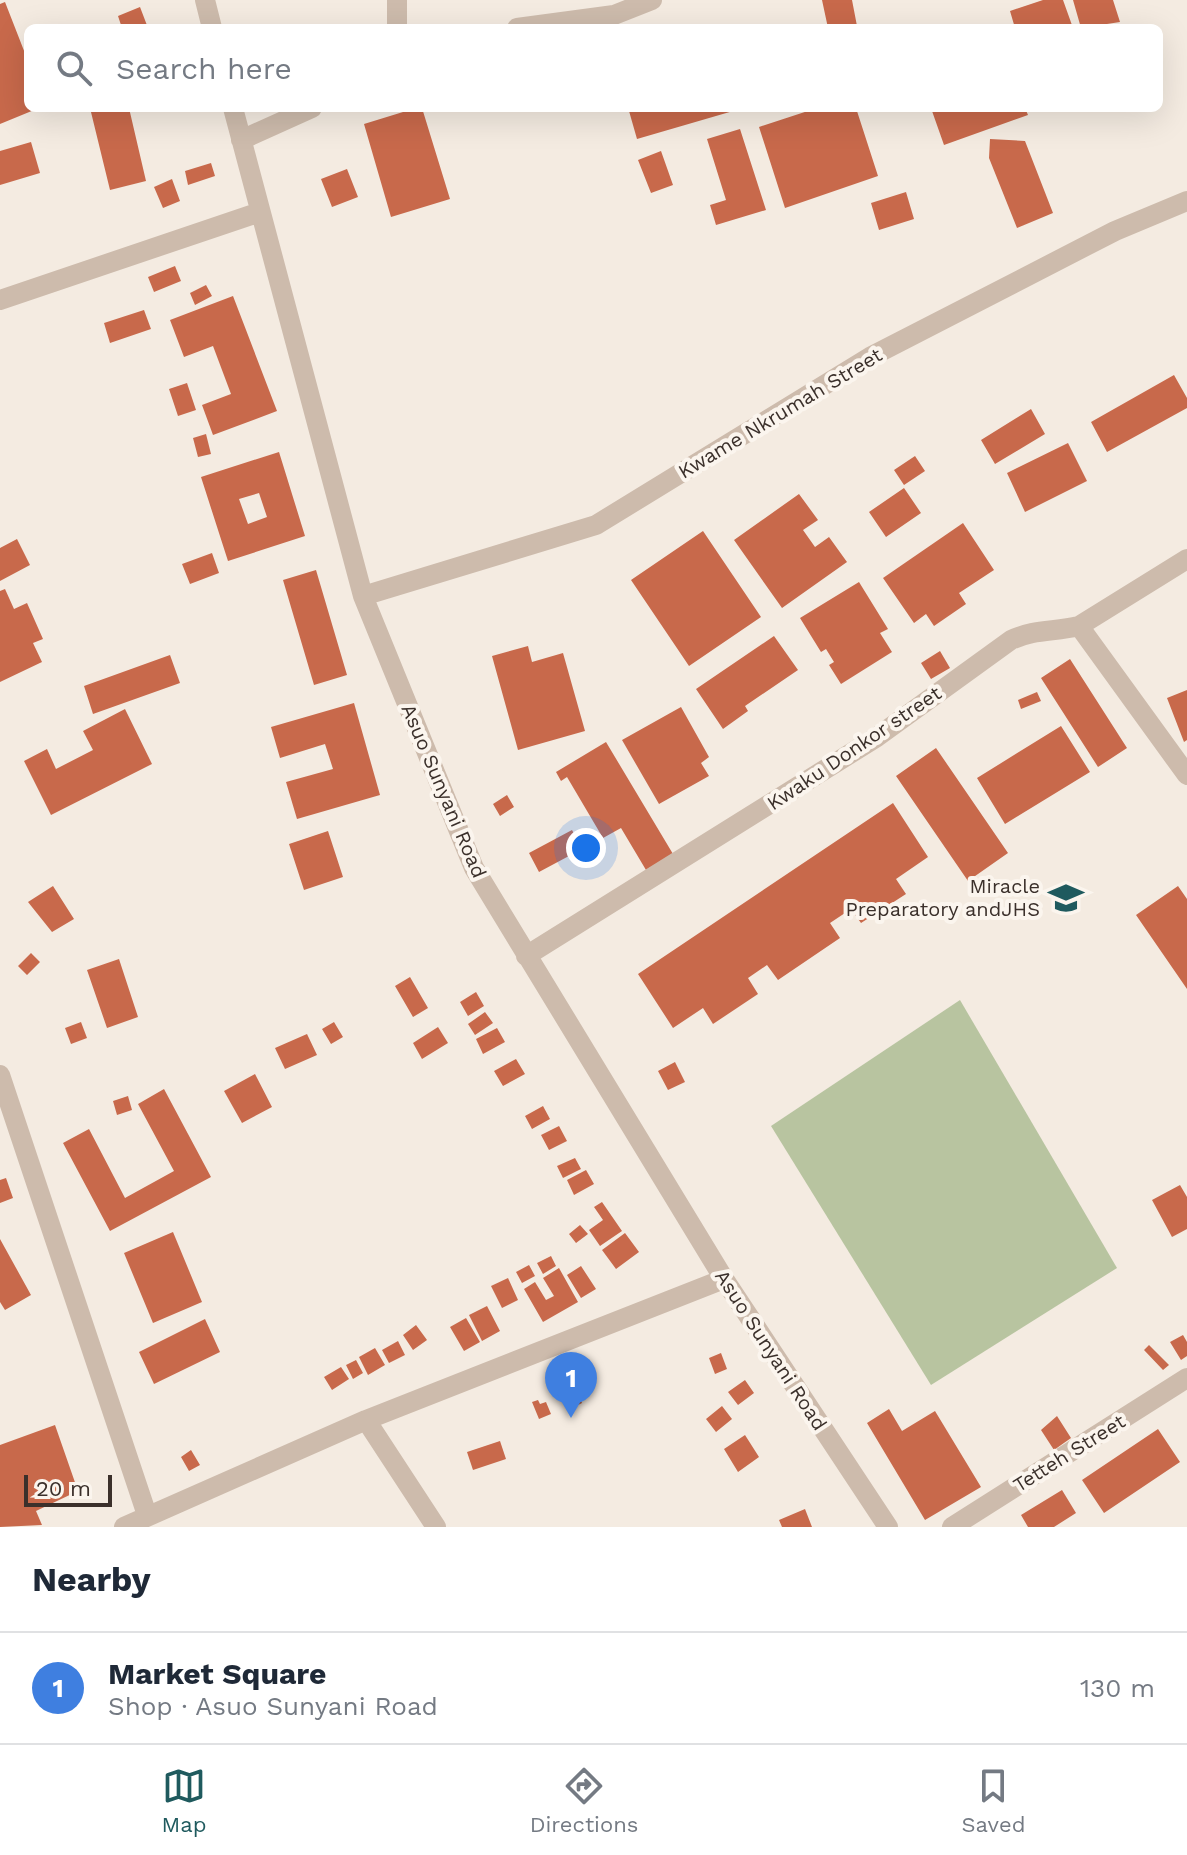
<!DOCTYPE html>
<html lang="en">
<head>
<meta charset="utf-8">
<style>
  :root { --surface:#fff; --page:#f6f6f7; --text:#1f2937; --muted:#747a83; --line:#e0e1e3; --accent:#1f5a5e }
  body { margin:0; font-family:"Work Sans",sans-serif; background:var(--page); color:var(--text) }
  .scale { position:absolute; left:24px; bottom:20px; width:88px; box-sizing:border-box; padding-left:8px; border:4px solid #3b302b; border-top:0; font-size:22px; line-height:28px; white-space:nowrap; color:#3b302b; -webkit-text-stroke:6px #fbf5ee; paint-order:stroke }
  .you { position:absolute; left:586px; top:848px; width:28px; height:28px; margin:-20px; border:6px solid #fff; border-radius:50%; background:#1a73e8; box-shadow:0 0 0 12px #1a73e833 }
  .badge { display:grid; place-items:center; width:52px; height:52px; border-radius:50%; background:var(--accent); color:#fff; font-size:26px; font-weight:700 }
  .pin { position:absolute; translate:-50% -66px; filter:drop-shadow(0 2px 4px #0008) }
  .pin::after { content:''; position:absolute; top:42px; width:28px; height:24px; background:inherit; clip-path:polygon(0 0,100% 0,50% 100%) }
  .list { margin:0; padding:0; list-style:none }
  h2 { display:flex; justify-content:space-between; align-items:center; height:104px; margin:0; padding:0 32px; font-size:34px }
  h2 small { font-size:26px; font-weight:400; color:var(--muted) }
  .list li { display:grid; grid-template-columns:52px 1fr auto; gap:24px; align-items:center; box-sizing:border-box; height:112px; padding:0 32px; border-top:2px solid var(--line) }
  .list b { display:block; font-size:30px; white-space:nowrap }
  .list p { margin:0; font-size:26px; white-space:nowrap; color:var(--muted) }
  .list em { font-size:26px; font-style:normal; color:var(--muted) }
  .icon { flex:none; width:44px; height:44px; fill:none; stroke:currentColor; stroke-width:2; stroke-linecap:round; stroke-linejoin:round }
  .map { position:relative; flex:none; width:1187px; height:1527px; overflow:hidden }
  .search { position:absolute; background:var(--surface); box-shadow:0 8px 32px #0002; left:24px; right:24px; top:24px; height:88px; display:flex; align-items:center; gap:20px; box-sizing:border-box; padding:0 28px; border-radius:12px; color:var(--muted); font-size:30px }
  .sheet { height:216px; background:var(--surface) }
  nav { display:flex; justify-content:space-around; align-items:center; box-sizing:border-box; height:112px; border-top:2px solid var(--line); background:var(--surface); font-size:22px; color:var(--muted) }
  nav a { display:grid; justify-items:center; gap:4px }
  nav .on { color:var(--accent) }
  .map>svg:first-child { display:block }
  .green { fill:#b8c4a0 }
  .building { fill:#c8694b; fill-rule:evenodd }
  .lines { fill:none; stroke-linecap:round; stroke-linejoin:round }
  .street { stroke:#cdbbac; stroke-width:20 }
  .labels { text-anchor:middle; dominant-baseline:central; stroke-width:8; stroke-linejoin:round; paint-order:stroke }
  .street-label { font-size:20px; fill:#3b302b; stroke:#fbf5ee }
  .poi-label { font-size:20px; fill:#3b302b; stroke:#fbf5ee; text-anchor:end }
</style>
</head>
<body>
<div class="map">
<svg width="1187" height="1527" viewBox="0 0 1187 1527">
  <rect width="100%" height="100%" fill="#f4ebe1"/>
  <!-- green -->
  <path class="green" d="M960 1000 1117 1268 931 1385 771 1126Z"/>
  <!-- building -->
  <path class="building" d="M822 0H852L857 26 828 28Z
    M1043 0H1063L1073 28H1015L1010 11Z
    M1073 0H1113L1120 22 1081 28Z
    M5 2 28 61V108H39L0 124V4Z
    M140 7 148 28H122L118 16Z
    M90 108H129L146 181 110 190Z
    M416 108H422L450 199 391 217 364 124Z
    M640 108H740V109L637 139 629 111Z
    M817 108H856L878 176 785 208 759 127Z
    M941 108H1025L1028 115 944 145 932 111Z
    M740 129 766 210 716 225 710 205 726 200 707 139Z
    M990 139 1025 141 1053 213 1017 228 989 158Z
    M31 142 40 173 0 185V151Z
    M661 151 673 185 651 193 638 160Z
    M211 163 215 176 188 185 185 171Z
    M347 169 358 197 332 207 321 179Z
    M172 179 180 201 163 208 154 187Z
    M906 192 914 219 879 230 871 203Z
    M175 266 181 281 154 292 148 277Z
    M206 285 212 296 195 305 190 293Z
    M233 296 277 411 213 435 202 405 231 394 213 346 184 357 170 320Z
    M144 310 151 329 110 343 104 323Z
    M1174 375 1187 398V408L1107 452 1091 422Z
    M187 383 196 410 178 416 169 389Z
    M1031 409 1045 434 995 464 981 440Z
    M206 434 211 454 198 457 193 438Z
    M1068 443 1087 481 1025 512 1007 473Z
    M279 452 305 536 228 561 201 477ZM259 493 267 517 248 524 239 499Z
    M915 456 925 471 904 485 894 470Z
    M904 488 921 513 886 537 869 512Z
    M799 494 818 520 803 530 815 547 829 537 847 562 782 608 734 540Z
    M963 523 994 570 959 593 966 604 934 626 926 614 914 623 883 578Z
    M703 531 761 617 689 666 631 580Z
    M17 539 30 565 0 581V548Z
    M212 553 219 573 190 584 182 564Z
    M316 570 347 675 314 685 283 580Z
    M859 582 888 629 880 633 892 652 841 684 829 665 834 662 826 649 821 652 800 618Z
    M5 589 14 609 27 603 43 639 33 643 42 662 0 682V591Z
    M774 636 798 670 745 706 748 711 723 729 696 689Z
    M528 646 532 662 563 653 585 731 518 750 492 656Z
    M940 651 950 668 931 679 921 663Z
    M170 655 180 683 93 714 84 686Z
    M1070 659 1127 748 1098 767 1041 678Z
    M1187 690V740L1184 742 1167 698Z
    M1037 692 1041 701 1021 709 1018 700Z
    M354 703 380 795 297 819 286 782 333 769 325 744 280 758 271 727Z
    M681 707 709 757 701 763 709 776 659 804 622 740Z
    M125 709 152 764 51 815 24 761 47 749 56 769 93 750 83 731Z
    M1061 726 1090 772 1005 824 977 778Z
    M606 742 673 854 646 870 621 828 603 838 567 777 561 781 556 772Z
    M936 748 1008 853 968 881 896 776Z
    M507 795 514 807 500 816 493 804Z
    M893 803 928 857 896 879 906 894 861 923 851 909 830 923 840 938 778 980 767 965 748 978 758 994 713 1024 703 1008 673 1028 638 974Z
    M572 830 582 849 539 872 529 853Z
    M328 831 343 877 304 890 289 844Z
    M53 886 74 919 52 932 28 902Z
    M1178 886 1187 899V989L1136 915Z
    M31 953 40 962 27 975 18 966Z
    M119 959 138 1017 107 1028 87 970Z
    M410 977 428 1008 413 1017 395 986Z
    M476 992 484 1006 468 1016 460 1002Z
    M485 1012 493 1023 475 1035 468 1024Z
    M81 1022 87 1038 71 1044 65 1028Z
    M334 1022 343 1037 331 1044 322 1029Z
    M438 1027 448 1043 422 1059 413 1043Z
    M497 1028 505 1042 483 1054 476 1039Z
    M307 1034 317 1055 285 1069 275 1048Z
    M516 1059 525 1074 503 1086 494 1071Z
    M675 1062 685 1082 668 1090 658 1071Z
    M255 1074 272 1107 242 1123 224 1091Z
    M164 1089 211 1177 110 1231 63 1143 89 1129 125 1198 174 1171 138 1104Z
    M128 1096 132 1110 117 1115 113 1101Z
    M543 1106 550 1119 532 1129 525 1116Z
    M559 1126 567 1141 549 1150 541 1135Z
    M575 1158 581 1169 563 1178 557 1166Z
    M586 1170 594 1184 574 1195 567 1180Z
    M6 1178 13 1198 0 1203V1180Z
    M1180 1185 1187 1197V1229L1172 1237 1152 1200Z
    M602 1202 622 1231 600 1246 589 1230 603 1220 594 1207Z
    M580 1225 588 1234 576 1243 569 1234Z
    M173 1232 202 1302 153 1323 124 1253Z
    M625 1233 639 1252 616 1269 602 1250Z
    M0 1239 31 1295 5 1310 0 1302Z
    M551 1256 556 1266 543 1274 537 1263Z
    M529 1265 535 1276 522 1283 516 1272Z
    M581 1266 596 1289 581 1298 567 1275Z
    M559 1268 578 1302 543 1322 524 1289 535 1282 546 1300 554 1296 543 1278Z
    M508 1278 518 1300 502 1308 491 1286Z
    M487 1306 500 1331 482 1341 469 1315Z
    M466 1318 480 1342 464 1351 450 1327Z
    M205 1319 220 1352 154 1384 139 1352Z
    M416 1325 427 1340 413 1350 403 1335Z
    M1183 1335 1187 1342V1356L1181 1360 1170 1342Z
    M398 1341 405 1355 389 1363 382 1350Z
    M1149 1345 1169 1365 1163 1370 1144 1350Z
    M375 1348 385 1365 368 1375 359 1357Z
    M721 1353 727 1369 715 1374 709 1358Z
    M356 1360 363 1373 353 1379 346 1365Z
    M341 1367 349 1379 332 1390 324 1377Z
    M745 1380 754 1393 738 1405 728 1392Z
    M576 1389 582 1403 568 1410 560 1396Z
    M538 1400 540 1404 546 1402 551 1414 539 1419 532 1402Z
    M722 1406 732 1419 716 1432 706 1419Z
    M889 1409 902 1431 935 1411 981 1487 925 1520 867 1423Z
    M1057 1416 1071 1438 1054 1450 1041 1430Z
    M55 1425 78 1491 36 1511 42 1525 0 1527V1445Z
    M1158 1429 1180 1462 1104 1513 1082 1480Z
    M745 1435 759 1457 738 1472 724 1449Z
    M500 1441 506 1459 473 1470 467 1452Z
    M191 1450 200 1465 189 1471 181 1457Z
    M1062 1490 1076 1513 1054 1527H1028L1021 1515Z
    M805 1509 812 1527H782L779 1520Z"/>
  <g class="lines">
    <!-- street -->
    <path class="street" d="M205 0 212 28
      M397 0V28
      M517 28 614 15 652 0
      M233 108 363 596 474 868 724 1279 888 1527
      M241 140 312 108
      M0 300 260 212
      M363 596 596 525 870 357 1115 231 1187 201
      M1079 626 1187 775
      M526 956 877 737 1011 640C1034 629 1055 632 1079 626L1187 559
      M0 1075 147 1515
      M366 1420 436 1527
      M124 1527 366 1420 724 1279
      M952 1527 1187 1378"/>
  </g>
  <!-- icons -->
  <defs>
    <g id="school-bare" transform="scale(2.76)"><path d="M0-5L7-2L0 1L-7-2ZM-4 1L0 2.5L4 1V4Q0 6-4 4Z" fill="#1f5a5e" stroke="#fbf5ee" stroke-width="2.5" paint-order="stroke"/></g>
  </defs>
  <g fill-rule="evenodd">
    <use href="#school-bare" x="1066" y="898"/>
  </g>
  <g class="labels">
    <!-- street labels -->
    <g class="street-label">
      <text transform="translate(780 413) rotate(-31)">Kwame Nkrumah Street</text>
      <text transform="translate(854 748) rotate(-34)">Kwaku Donkor street</text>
      <text transform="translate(444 791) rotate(67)">Asuo Sunyani Road</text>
      <text transform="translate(771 1350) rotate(57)">Asuo Sunyani Road</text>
      <text transform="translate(1069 1453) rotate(-32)">Tetteh Street</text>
    </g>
    <!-- poi labels -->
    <g class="poi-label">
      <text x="1040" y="886">Miracle<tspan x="1040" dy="23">Preparatory andJHS</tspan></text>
    </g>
  </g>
</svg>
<div class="scale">20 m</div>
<div class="you"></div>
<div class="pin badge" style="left:571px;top:1418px;background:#3f7fe0">1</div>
<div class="search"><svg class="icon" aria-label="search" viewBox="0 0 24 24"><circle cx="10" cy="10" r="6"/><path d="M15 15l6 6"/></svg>Search here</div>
</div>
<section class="sheet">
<h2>Nearby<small></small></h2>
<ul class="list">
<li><span class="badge" style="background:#3f7fe0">1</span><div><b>Market Square</b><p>Shop · Asuo Sunyani Road</p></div><em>130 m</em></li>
</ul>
</section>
<nav>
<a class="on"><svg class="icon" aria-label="map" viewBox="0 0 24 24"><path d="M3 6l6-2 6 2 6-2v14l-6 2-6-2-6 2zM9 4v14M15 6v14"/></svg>Map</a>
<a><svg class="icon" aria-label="directions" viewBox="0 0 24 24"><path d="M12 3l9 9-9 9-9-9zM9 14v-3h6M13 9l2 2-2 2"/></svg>Directions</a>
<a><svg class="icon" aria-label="saved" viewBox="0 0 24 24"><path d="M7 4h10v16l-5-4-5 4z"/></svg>Saved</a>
</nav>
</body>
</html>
